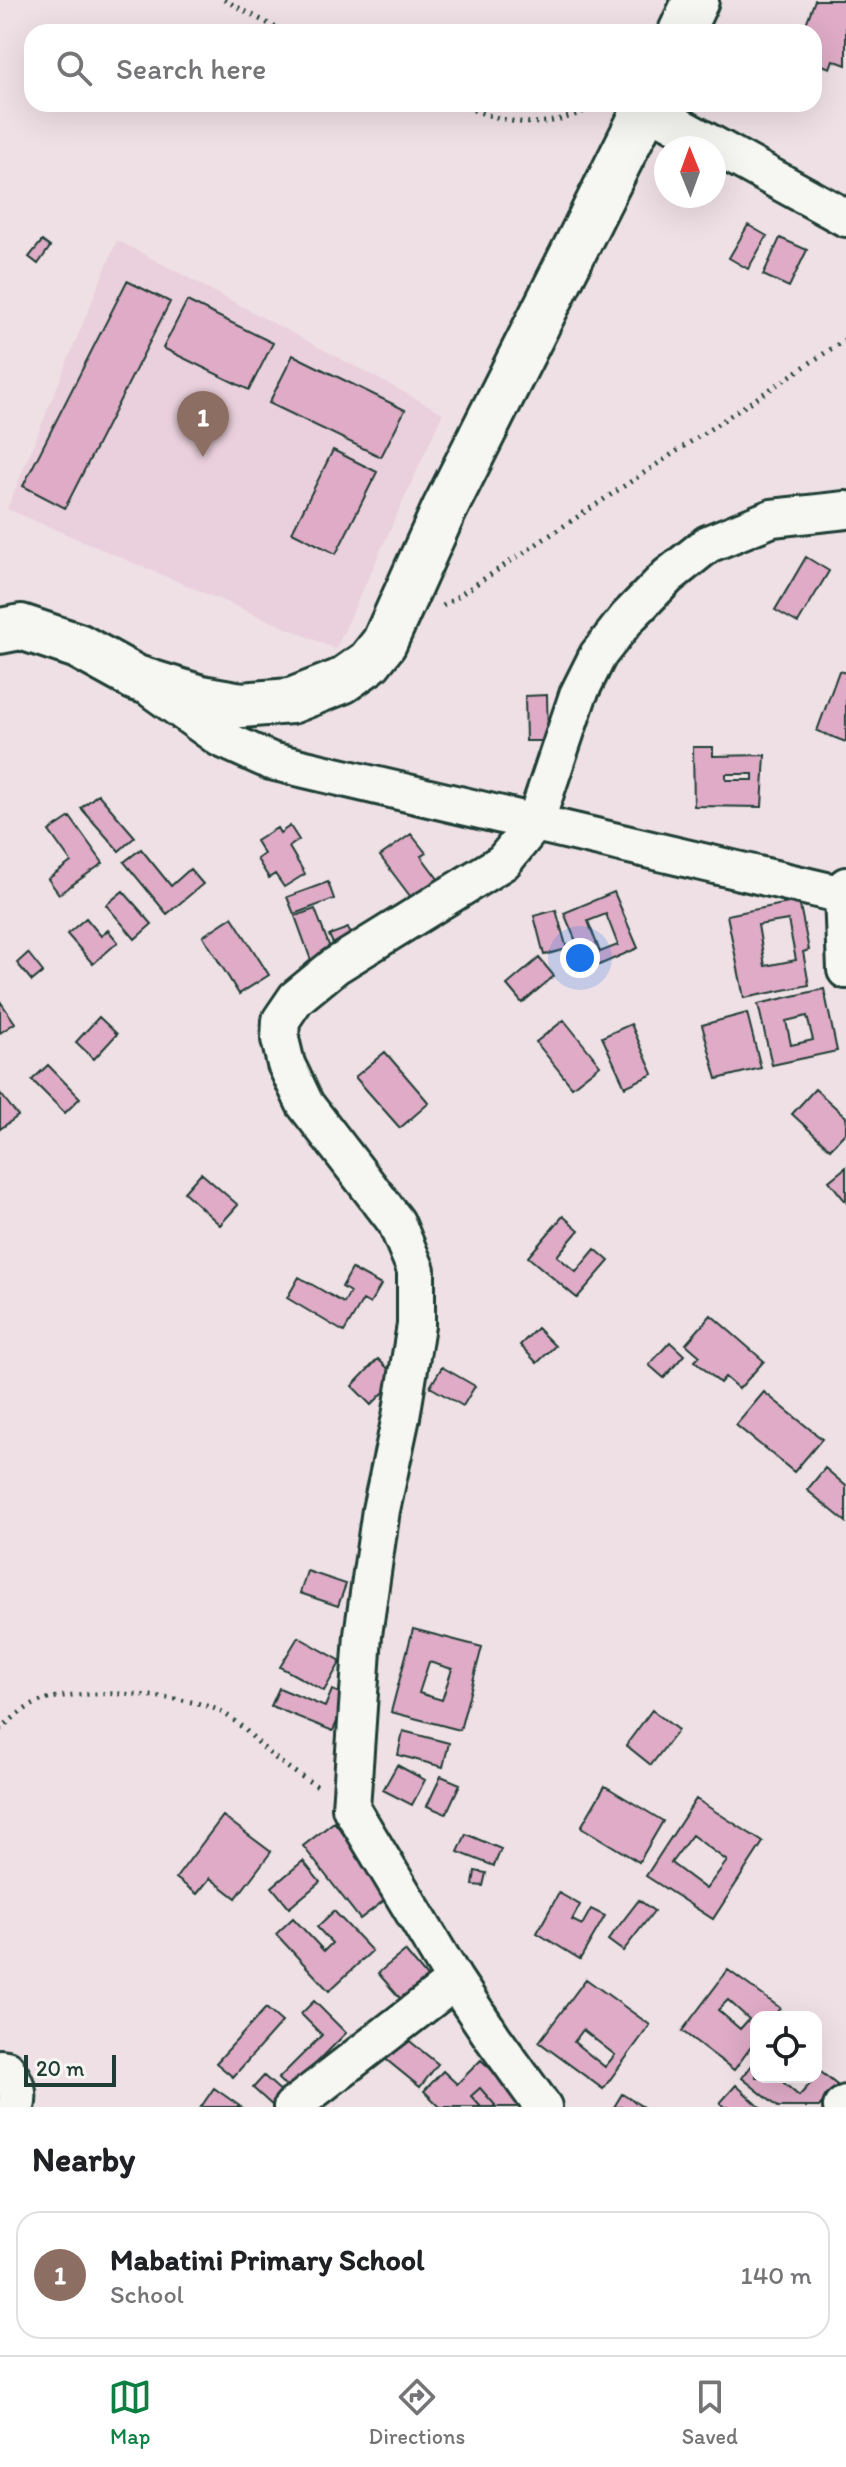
<!DOCTYPE html>
<html lang="en">
<head>
<meta charset="utf-8">
<style>
  :root { --surface:#fff; --page:#f6f6f6; --text:#202124; --muted:#757577; --line:#e0e0e0; --accent:#0b8043 }
  body { margin:0; font-family:Itim,sans-serif; background:var(--page); color:var(--text) }
  .controls { position:absolute; right:24px; bottom:24px; display:grid; overflow:hidden; border-radius:16px; box-shadow:0 8px 32px #0002 }
  .controls button { width:72px; height:72px; display:grid; place-items:center; padding:0; border:0; border-bottom:2px solid var(--line); background:var(--surface); color:var(--text); font:40px sans-serif }
  .compass { position:absolute; left:654px; top:136px; width:72px; height:72px; border-radius:50%; background:var(--surface); box-shadow:0 8px 32px #0002; rotate:359deg }
  .scale { position:absolute; left:24px; bottom:20px; width:92px; box-sizing:border-box; padding-left:8px; border:4px solid #1f3d34; border-top:0; font-size:22px; line-height:28px; white-space:nowrap; color:#1f3d34; -webkit-text-stroke:6px #f6f6f2; paint-order:stroke }
  .you { position:absolute; left:580px; top:958px; width:28px; height:28px; margin:-20px; border:6px solid #fff; border-radius:50%; background:#1a73e8; box-shadow:0 0 0 12px #1a73e833 }
  .badge { display:grid; place-items:center; width:52px; height:52px; border-radius:50%; background:var(--accent); color:#fff; font-size:26px; font-weight:700 }
  .pin { position:absolute; translate:-50% -66px; filter:drop-shadow(0 2px 4px #0008) }
  .pin::after { content:''; position:absolute; top:42px; width:28px; height:24px; background:inherit; clip-path:polygon(0 0,100% 0,50% 100%) }
  .list { margin:0; padding:0; list-style:none }
  h2 { display:flex; justify-content:space-between; align-items:center; height:104px; margin:0; padding:0 32px; font-size:34px }
  h2 small { font-size:26px; font-weight:400; color:var(--muted) }
  .list li { display:grid; grid-template-columns:52px 1fr auto; gap:24px; align-items:center; box-sizing:border-box; height:128px; margin:0 16px 16px; padding:0 16px; border:2px solid var(--line); border-radius:24px }
  .list b { display:block; font-size:30px; white-space:nowrap }
  .list p { margin:0; font-size:26px; white-space:nowrap; color:var(--muted) }
  .list em { font-size:26px; font-style:normal; color:var(--muted) }
  .icon { flex:none; width:44px; height:44px; fill:none; stroke:currentColor; stroke-width:2; stroke-linecap:round; stroke-linejoin:round }
  .map { position:relative; flex:none; width:846px; height:2107px; overflow:hidden }
  .search { position:absolute; background:var(--surface); box-shadow:0 8px 32px #0002; left:24px; right:24px; top:24px; height:88px; display:flex; align-items:center; gap:20px; box-sizing:border-box; padding:0 28px; border-radius:24px; color:var(--muted); font-size:30px }
  .sheet { height:248px; background:var(--surface) }
  nav { display:flex; justify-content:space-around; align-items:center; box-sizing:border-box; height:112px; border-top:2px solid var(--line); background:var(--surface); font-size:22px; color:var(--muted) }
  nav a { display:grid; justify-items:center; gap:4px }
  nav .on { color:var(--accent) }
  .map>svg:first-child { display:block }
  .built { fill:#ead0dc }
  .building { fill:#dfabc7; stroke:#1f3d34; stroke-width:2; fill-rule:evenodd }
  .lines { fill:none; stroke-linecap:round; stroke-linejoin:round }
  .minor-casing { stroke:#1f3d34; stroke-width:42 }
  .tertiary-casing { stroke:#1f3d34; stroke-width:50 }
  .path { stroke:#1f3d34; stroke-width:5; stroke-dasharray:2 6; stroke-linecap:butt }
  .minor { stroke:#f6f6f2; stroke-width:36 }
  .tertiary { stroke:#f6f6f2; stroke-width:44 }
</style>
</head>
<body>
<div class="map">
<svg width="846" height="2107" viewBox="0 0 846 2107">
  <rect width="100%" height="100%" fill="#efe0e5"/>
  <filter id="ink" filterUnits="userSpaceOnUse"><feTurbulence type="fractalNoise" baseFrequency=".0125" numOctaves="2"/><feDisplacementMap in="SourceGraphic" scale="16" xChannelSelector="R" yChannelSelector="G"/><feConvolveMatrix kernelMatrix="1 2 1 2 8 2 1 2 1" color-interpolation-filters="sRGB"/></filter>
  <g filter="url(#ink)">
    <!-- built -->
    <path class="built" d="M117 240 443 413 336 649 7 509Z"/>
    <!-- building -->
    <path class="building" d="M815 0H846V65L833 60 830 68 814 62V32H803Z
      M748 225 767 236 748 269 729 258Z
      M780 238 807 250 789 287 763 275Z
      M42 241 50 247 38 264 29 257Z
      M127 281 170 302 65 508 23 486Z
      M187 301 273 343 249 390 163 348Z
      M293 355 405 410 381 457 269 403Z
      M333 450 377 472 336 554 292 532Z
      M806 557 829 571 798 623 775 610Z
      M839 671 846 673V742L817 731Z
      M547 695 548 741H526L525 696Z
      M693 747H713V756L765 755 762 807 694 806ZM726 774H753V780H726Z
      M98 794 135 837 119 851 81 808Z
      M70 817 103 863 59 894 48 879 71 862 49 831Z
      M290 826 299 840 289 847 305 874 284 887 275 874 269 878 257 859 264 854 256 841 277 828 280 833Z
      M411 834 426 853 421 856 438 879 427 886 432 893 416 904 380 856Z
      M141 849 171 886 190 869 203 884 167 914 124 862Z
      M328 882 334 899 294 914 287 897Z
      M123 891 152 924 135 939 106 905Z
      M614 892 638 948 588 970 564 913ZM606 914 618 945 600 952 588 921Z
      M799 901 809 950 803 952 809 985 744 998 727 915ZM788 920 796 960 765 966 758 925Z
      M315 909 333 956 312 963 295 916Z
      M556 910 567 949 544 955 534 916Z
      M232 917 269 975 239 994 203 936Z
      M86 918 101 936 108 930 118 942 93 964 67 934Z
      M348 928 354 943 336 950 329 935Z
      M28 953 43 972 32 981 17 963Z
      M539 958 554 976 522 1003 507 985Z
      M824 989 837 1051 772 1065 758 1004ZM807 1016 813 1040 791 1045 786 1021Z
      M0 1001 15 1023 0 1033Z
      M747 1013 761 1068 717 1079 702 1025Z
      M99 1017 117 1034 94 1059 76 1042Z
      M564 1020 600 1065 572 1087 536 1042Z
      M631 1024 653 1074 625 1087 602 1037Z
      M385 1052 429 1103 400 1128 355 1077Z
      M48 1065 80 1098 65 1113 32 1080Z
      M815 1089 846 1117V1132L830 1149 792 1114Z
      M0 1093 18 1116 0 1129Z
      M846 1167V1202L829 1181Z
      M201 1173 238 1205 220 1225 184 1192Z
      M563 1216 579 1230 557 1256 576 1272 595 1249 609 1261 577 1298 528 1257Z
      M352 1269 381 1285 370 1304 363 1300 344 1332 287 1298 299 1277 344 1303 350 1292 342 1287Z
      M711 1315 764 1361 739 1389 725 1377 720 1383 695 1361 700 1356 686 1344Z
      M537 1328 555 1346 537 1363 520 1345Z
      M670 1342 684 1355 664 1378 649 1365Z
      M378 1359 398 1378 371 1405 352 1386Z
      M442 1367 475 1386 463 1406 430 1387Z
      M764 1392 822 1439 794 1472 736 1425Z
      M825 1468 846 1486V1522L807 1490Z
      M307 1571 346 1584 338 1606 300 1593Z
      M413 1629 482 1647 460 1730 391 1712ZM429 1662 452 1669 442 1700 419 1693Z
      M298 1637 341 1661 324 1691 280 1667Z
      M279 1688 325 1707 332 1690 348 1696 333 1731 271 1706Z
      M652 1710 678 1730 651 1765 626 1745Z
      M403 1731 449 1743 443 1767 398 1755Z
      M397 1765 425 1780 412 1805 383 1790Z
      M441 1776 460 1784 446 1814 427 1806Z
      M605 1786 663 1821 639 1862 581 1827Z
      M696 1799 763 1842 713 1919 646 1876ZM692 1835 727 1861 706 1889 671 1863Z
      M223 1816 271 1852 236 1898 210 1878 197 1894 176 1878Z
      M334 1822 391 1895 360 1919 303 1846Z
      M466 1834 501 1849 494 1866 458 1852Z
      M303 1861 320 1882 289 1908 272 1887Z
      M475 1871 486 1873 483 1886 473 1885Z
      M559 1893 580 1905 572 1920 582 1925 591 1909 605 1916 580 1959 537 1933Z
      M639 1900 654 1911 623 1951 608 1940Z
      M334 1911 372 1951 329 1991 276 1934 293 1918 324 1951 332 1943 317 1927Z
      M405 1951 431 1982 405 2004 378 1973Z
      M728 1970 780 2008 773 2017H756V2040L734 2070 682 2031ZM728 2000 749 2019 740 2029 718 2010Z
      M586 1979 650 2025 603 2089 539 2042ZM583 2030 615 2055 605 2067 574 2042Z
      M314 2001 346 2033 290 2090 278 2079 322 2035 301 2014Z
      M266 2008 282 2022 233 2077 216 2063Z
      M401 2034 438 2064 420 2087 383 2057Z
      M481 2060 524 2100 517 2107H493L495 2105 480 2088 471 2096 481 2107H440L424 2091 443 2071 457 2084Z
      M756 2060V2077H777L799 2096 810 2084 802 2077H816V2068L837 2085 819 2107H778L742 2078Z
      M264 2076 285 2095 274 2107 253 2088Z
      M736 2085 760 2107H724L720 2103Z
      M214 2088 241 2107H201Z
      M480 2088 495 2105 493 2107H481L471 2096Z
      M622 2094 643 2107H614Z"/>
    <g class="lines">
      <!-- minor casing -->
      <g class="minor-casing">
        <path id="minor" d="M646 108 846 218
          M153 690 220 738 271 761 843 895
          M846 886 843 895 846 970
          M0 2068 6 2069C15 2082 20 2092 16 2107
          M292 2107 455 1981
          M543 2107 493 2038 455 1981 351 1808 363 1635 381 1510 401 1417 416 1325V1270L396 1222 305 1104 286 1064 280 1039 281 1020 296 998 335 966 503 862 535 823 578 695 598 655 628 617 668 576 708 544 772 518 846 510
          M842 2107 846 2104"/>
      </g>
      <!-- tertiary casing -->
      <g class="tertiary-casing">
        <path id="tertiary" d="M681 32 696 0
          M0 631 21 627 78 646 136 678 201 698 241 705 291 701 342 681 369 662 384 643 444 510 648 104"/>
      </g>
      <!-- path -->
      <path class="path" d="M224 0 284 32
        M458 104C512 126 545 132 599 104
        M443 606 846 339
        M0 1729C12 1719 25 1707 41 1701 76 1688 191 1693 223 1713 244 1725 260 1747 279 1761 292 1771 307 1780 321 1788"/>
      <!-- minor -->
      <use href="#minor" class="minor"/>
      <!-- tertiary -->
      <use href="#tertiary" class="tertiary"/>
    </g>
  </g>
</svg>
<div class="controls">
<button><svg class="icon" aria-label="locate" viewBox="0 0 24 24"><circle cx="12" cy="12" r="6"/><path d="M12 2v4M12 18v4M2 12h4M18 12h4"/></svg></button>
</div>
<svg class="compass" viewBox="-18 -18 36 36"><path d="M0-13l5 13h-10z" fill="#e53935"/><path d="M0 13l5-13h-10z" fill="#757577"/></svg>
<div class="scale">20 m</div>
<div class="you"></div>
<div class="pin badge" style="left:203px;top:457px;background:#8d6e63">1</div>
<div class="search"><svg class="icon" aria-label="search" viewBox="0 0 24 24"><circle cx="10" cy="10" r="6"/><path d="M15 15l6 6"/></svg>Search here</div>
</div>
<section class="sheet">
<h2>Nearby<small></small></h2>
<ul class="list">
<li><span class="badge" style="background:#8d6e63">1</span><div><b>Mabatini Primary School</b><p>School</p></div><em>140 m</em></li>
</ul>
</section>
<nav>
<a class="on"><svg class="icon" aria-label="map" viewBox="0 0 24 24"><path d="M3 6l6-2 6 2 6-2v14l-6 2-6-2-6 2zM9 4v14M15 6v14"/></svg>Map</a>
<a><svg class="icon" aria-label="directions" viewBox="0 0 24 24"><path d="M12 3l9 9-9 9-9-9zM9 14v-3h6M13 9l2 2-2 2"/></svg>Directions</a>
<a><svg class="icon" aria-label="saved" viewBox="0 0 24 24"><path d="M7 4h10v16l-5-4-5 4z"/></svg>Saved</a>
</nav>
</body>
</html>
